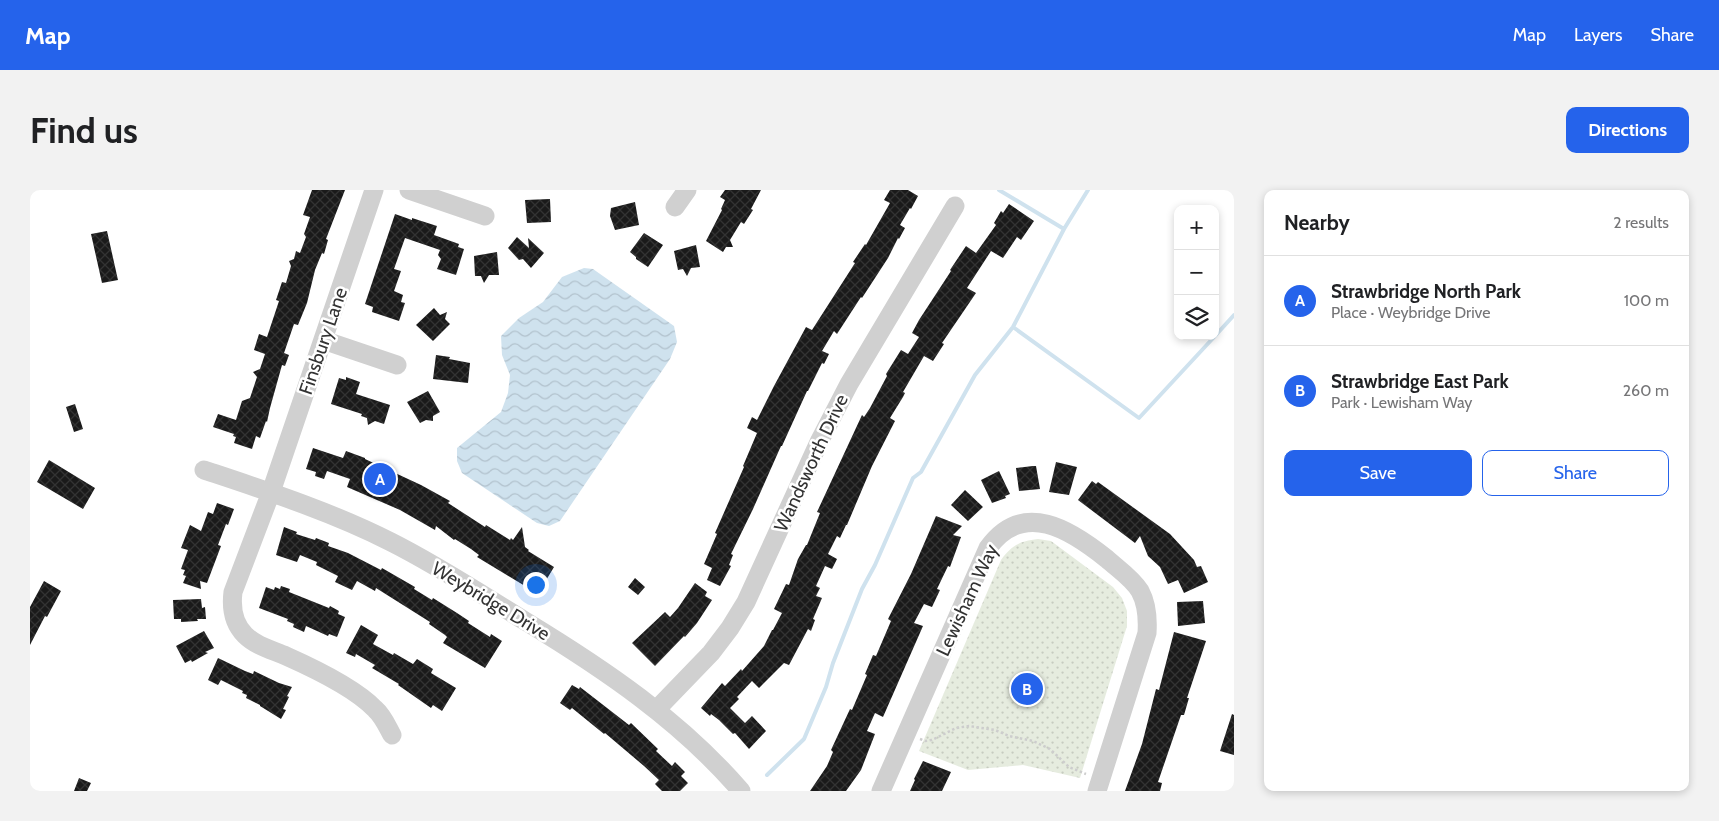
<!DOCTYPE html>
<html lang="en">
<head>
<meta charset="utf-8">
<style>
  :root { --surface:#fff; --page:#f2f2f2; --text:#202124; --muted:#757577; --line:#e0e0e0; --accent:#2563eb }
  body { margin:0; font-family:Cabin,sans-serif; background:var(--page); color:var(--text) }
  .controls { position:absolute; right:15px; top:15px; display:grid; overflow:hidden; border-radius:10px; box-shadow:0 2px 8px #0003 }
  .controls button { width:45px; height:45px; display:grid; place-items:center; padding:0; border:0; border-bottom:1px solid var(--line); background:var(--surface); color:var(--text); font:25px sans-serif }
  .you { position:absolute; left:505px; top:394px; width:18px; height:18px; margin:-12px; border:4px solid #fff; border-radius:50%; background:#1a73e8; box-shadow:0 0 0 8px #1a73e833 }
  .badge { display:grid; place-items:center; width:32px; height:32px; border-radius:50%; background:var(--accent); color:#fff; font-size:16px; font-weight:700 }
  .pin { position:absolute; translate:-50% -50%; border:2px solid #fff; box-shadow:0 1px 5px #0006 }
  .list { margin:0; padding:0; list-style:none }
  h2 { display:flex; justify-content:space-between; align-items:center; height:65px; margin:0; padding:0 20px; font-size:21px }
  h2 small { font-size:16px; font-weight:400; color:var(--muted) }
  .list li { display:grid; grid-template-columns:32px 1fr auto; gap:15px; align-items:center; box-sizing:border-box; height:90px; padding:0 20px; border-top:1px solid var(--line) }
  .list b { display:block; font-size:19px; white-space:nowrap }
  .list p { margin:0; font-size:16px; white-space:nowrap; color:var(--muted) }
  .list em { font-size:16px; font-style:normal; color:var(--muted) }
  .actions { display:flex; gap:10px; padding:15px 20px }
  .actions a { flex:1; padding:11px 0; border:1px solid var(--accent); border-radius:10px; text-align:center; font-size:18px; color:var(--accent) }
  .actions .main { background:var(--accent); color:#fff }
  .icon { flex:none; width:28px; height:28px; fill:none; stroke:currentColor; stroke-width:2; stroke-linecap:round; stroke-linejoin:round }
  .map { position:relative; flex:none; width:1204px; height:601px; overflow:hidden; border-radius:10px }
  header { display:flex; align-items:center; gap:30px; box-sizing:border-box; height:70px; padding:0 25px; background:var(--accent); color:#fff }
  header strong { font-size:24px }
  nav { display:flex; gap:28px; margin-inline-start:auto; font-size:18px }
  .intro { display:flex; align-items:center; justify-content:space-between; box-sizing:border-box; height:120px; padding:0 30px }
  h1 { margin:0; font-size:35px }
  .button { padding:12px 22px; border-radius:10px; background:var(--accent); color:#fff; font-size:18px; font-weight:700 }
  main { display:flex; gap:30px; padding:0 30px }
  aside { flex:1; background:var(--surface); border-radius:10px; box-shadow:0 2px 8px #0003 }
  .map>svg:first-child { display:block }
  .park { fill:url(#park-dots) }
  .water { fill:url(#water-waves) }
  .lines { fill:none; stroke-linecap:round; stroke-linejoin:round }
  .stream { stroke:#cfe2ee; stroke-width:4 }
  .building { fill:url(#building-cross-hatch) }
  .path { stroke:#cdcdcd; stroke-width:2.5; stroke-dasharray:2.5 2.5; stroke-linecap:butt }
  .minor { stroke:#d0d0d0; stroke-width:19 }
  .labels { text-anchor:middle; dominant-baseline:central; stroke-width:5; stroke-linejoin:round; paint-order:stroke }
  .street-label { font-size:19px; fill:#333; stroke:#fff }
</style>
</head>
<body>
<header>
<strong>Map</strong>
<nav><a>Map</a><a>Layers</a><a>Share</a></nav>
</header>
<div class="intro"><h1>Find us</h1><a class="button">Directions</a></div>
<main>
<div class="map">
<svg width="1204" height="601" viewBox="0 0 1204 601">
  <defs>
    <pattern id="park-dots" width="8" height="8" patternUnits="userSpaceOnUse" patternTransform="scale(1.25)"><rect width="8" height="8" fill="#e6ecdf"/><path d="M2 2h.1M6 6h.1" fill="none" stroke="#c6cbc0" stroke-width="1.8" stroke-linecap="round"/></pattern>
    <pattern id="water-waves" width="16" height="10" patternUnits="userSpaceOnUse" patternTransform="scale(1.25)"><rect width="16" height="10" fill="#cfe2ee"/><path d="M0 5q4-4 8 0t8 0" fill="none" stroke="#b2c2cd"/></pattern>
    <pattern id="building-cross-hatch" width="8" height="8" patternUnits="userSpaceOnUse" patternTransform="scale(1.25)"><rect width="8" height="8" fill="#1a1a1a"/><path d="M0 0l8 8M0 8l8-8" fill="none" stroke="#333"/></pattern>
  </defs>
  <rect width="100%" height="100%" fill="#fff"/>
  <!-- park -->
  <path class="park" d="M1008 349 1021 351 1083 397 1092 408 1097 421V436L1050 588 993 575 938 580 889 561 971 370C982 355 990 351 1008 349Z"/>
  <!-- water -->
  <path class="water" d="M554 78 563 79 644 136 647 152 640 169 530 331 519 336 507 333 432 283 427 271V258L471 222 478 203 480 185 472 165 471 146 489 128 513 112 532 87Z"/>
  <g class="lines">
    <!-- stream -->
    <path class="stream" d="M969 0 1034 39
      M983 137 1109 228 1185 146
      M1185 146 1204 125
      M737 585 774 549 796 497 803 473 832 399 845 375 883 288 891 282 945 185 983 137 1034 39 1058 0"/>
  </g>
  <!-- building -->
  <path class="building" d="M282 0H315L296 49 298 50 294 64 292 63 285 80 277 113 268 135 264 134 254 163 259 165 255 176 252 175 240 218 237 232 236 231 230 248 226 246 222 259 204 253 206 247 203 246 204 244 183 237 188 224 206 230 212 211 220 208 227 187 223 182 230 179 235 164 224 160 229 144 237 147 249 111 246 110 252 92 256 93 261 76 259 71 264 69 266 61 270 63 276 47 274 44 280 27 273 25Z
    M695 0H731L721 19 723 20 714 34 711 32 700 50 703 57H696L693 62 676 51 692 20 691 19 695 10 690 7Z
    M860 0H878L888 6 881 19 880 18 870 35 875 38 869 49 868 48 858 68 832 108 831 107 807 144 804 141 792 161 799 164 794 174 792 173 778 201H777L752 256H751L723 319 701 364 703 365 699 375 701 376 690 396 677 390 682 378 674 374 687 344 685 343 714 277 713 276 727 243 717 238 722 227 727 230 744 196 776 137 782 140 825 73 823 72 835 54 836 55 860 13 854 10Z
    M520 9 521 32 497 33 495 10Z
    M605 12 609 35 585 40 580 26 581 18Z
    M979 14 1004 31 991 50 987 47 973 68 961 61 937 98 946 103 912 153 914 154 903 171 894 166 873 202 875 203 873 207 860 228 865 231 842 276 817 335H816L810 348 807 346 798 364 807 369 802 379 795 376 786 396 790 398 786 406 792 408 783 429 785 430 781 441 778 439 759 475 754 473 729 498 722 491 707 507 709 509 700 518 715 533 722 526 736 541 719 559 705 543 703 544 689 530 681 524 680 526 671 518 692 493 695 496 711 479 712 481 734 456 742 440H743L752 423 744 419 756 394 759 395 768 369 776 355H777L790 323 787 322 832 225 834 227 840 218 857 186 856 184 871 160 878 164 889 147 882 143 889 130 921 81 920 80 936 56 946 63 966 35 964 33 971 21 973 23Z
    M365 24 382 30V28L407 36 404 45 429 54 428 57 434 59 426 85 407 79 411 69 408 65 410 60 375 48 364 79 371 81 364 101 373 105 371 112 375 113 369 131 342 122 343 117 335 114Z
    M77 41 88 90 72 93 61 44Z
    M614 43 633 55 618 77 606 69V67L600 62Z
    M487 47 499 58 498 48 514 63 501 78 493 69 489 70 478 58Z
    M666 55 670 77 661 78 657 86 653 79 648 80 644 61Z
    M467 62 469 85H459L454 93 451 86H445L444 66Z
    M404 118 410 125 417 122 415 129 420 134 403 151 386 135Z
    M406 165 420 167 419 169 440 173 438 193 403 189Z
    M316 187 330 192 326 204 360 215 354 234 345 231 338 235 337 228 331 226 332 224 301 214 309 188 316 190Z
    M398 201 410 222 403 226V231L396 230 390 233 377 212Z
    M45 214 53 239 44 242 36 217Z
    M283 258 313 268 316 261 335 268V269L391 295 420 311 418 313 455 337 456 335 480 350 481 348 483 350 492 337 495 357 499 360 498 361 524 377 509 402 501 397 500 399 447 367 449 365 441 359 425 349 424 350 406 336 405 340 370 320 317 297 320 289 297 281 294 289 285 286 286 282 276 279Z
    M19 270 65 298 53 319 7 292Z
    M1026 272 1047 277 1039 305 1019 302Z
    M1003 276H1006L1010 299 989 301 986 278Z
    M969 281 980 304 975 306 976 308 962 313 951 290Z
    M1062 291 1066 294 1068 292 1140 344 1164 370 1167 377 1171 376 1178 392 1154 403 1148 390 1138 394 1130 377 1118 366 1110 346 1105 353 1048 310Z
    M935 300 953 317 938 331 921 315Z
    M187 313 204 319 198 335 196 334 188 355 191 356 177 393 170 391 171 399 153 393 156 386 153 385 155 380 151 379 158 360 151 358 160 335 171 341 178 322 183 324Z
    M906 326 932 336 923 345 931 347 920 377 918 376 907 399 910 400 902 417 894 414 884 433 893 436 853 527 845 523 837 541 845 544 831 580 816 601H780L797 576 803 562 801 560 820 519 822 520 837 485 835 484 843 465 846 466 861 431 858 429 881 384Z
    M254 337 267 342 266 344 285 350 286 348 299 353 298 356 318 363 351 380 352 378 385 397 384 399 402 410 403 408 427 423 439 431 438 433 460 447 461 444 472 451 455 478 413 453 417 447 415 445 399 434 400 432 346 398 345 401 327 391 322 400 305 392 308 386 286 375 287 372 270 365 267 372 246 365Z
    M605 388 615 397 608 405 598 397Z
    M14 391 31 401 17 427 15 426 0 455V417Z
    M665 393 677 402 675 406 682 410 667 433 655 447 654 446 625 476 602 453 635 422 640 427 648 418Z
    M251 396 260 399 259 402 299 418 300 416 309 421 308 424 315 427 307 447 299 444 298 446 276 436 274 442 263 437 264 434 257 431 258 429 229 418 236 397 244 400 245 397 250 399Z
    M171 409 172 418 175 417 176 429H167L168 431 151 432V429H144L143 410Z
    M1173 411 1175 433 1148 436 1147 412Z
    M331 435 348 445 343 454 363 465 364 463 383 474 387 469 403 479 401 483 426 498 412 521 403 515 401 518 368 495 369 494 342 478 345 475 326 464 325 467 316 463Z
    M174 441 184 458 175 462 178 463 162 472 161 470 155 473 146 456Z
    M1144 442 1176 451 1157 508H1159L1154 525H1151L1128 592 1132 593 1130 601H1095L1112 554 1126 499 1129 500Z
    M188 468 215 481 223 484 224 481 249 493 262 497 257 506 259 507 253 519 256 520 251 529 230 516V515L216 508 217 505 212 503 213 501 191 490 188 495 178 490Z
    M542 495 549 499 550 497 599 535 601 533 628 559 626 561 642 576 645 572 655 582 651 586 658 593 650 601H632L625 594 629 590 614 576 575 543 574 544 542 518 540 520 530 513Z
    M1202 524 1204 525V565L1190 561Z
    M893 571 921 582 912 601H880L885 590 884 589Z
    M49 588 61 593 57 601H44Z"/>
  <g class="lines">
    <!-- path -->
    <path class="path" d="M890 549 895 551 902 550 926 538 939 536 965 540 979 546 1003 551 1020 559 1039 577 1056 584"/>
    <!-- minor -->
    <path class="minor" d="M344 0 241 302 203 402C201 418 203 433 215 445 226 456 242 460 256 466 283 478 325 498 345 519 353 526 357 536 362 545
      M379 0 455 26
      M645 17 657 0
      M293 150 367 175
      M174 280C237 301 302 322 361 352 407 375 451 404 495 431 574 479 651 531 711 601
      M626 520 681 463 700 438 716 412 790 250 819 194 925 16
      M851 601 958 358C993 309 1041 340 1077 369 1088 379 1102 388 1110 401 1117 414 1118 428 1117 443L1067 601"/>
  </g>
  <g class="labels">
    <!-- street labels -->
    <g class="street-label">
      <text transform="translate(293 151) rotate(-71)">Finsbury Lane</text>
      <text transform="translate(781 273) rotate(-65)">Wandsworth Drive</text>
      <text transform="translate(937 410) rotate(-65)">Lewisham Way</text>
      <text transform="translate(461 411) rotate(31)">Weybridge Drive</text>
    </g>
  </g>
</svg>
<div class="controls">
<button>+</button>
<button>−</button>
<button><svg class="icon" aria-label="layers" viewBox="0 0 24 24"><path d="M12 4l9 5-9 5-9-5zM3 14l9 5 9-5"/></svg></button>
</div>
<div class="you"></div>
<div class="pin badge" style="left:350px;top:289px">A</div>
<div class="pin badge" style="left:997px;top:499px">B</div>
</div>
<aside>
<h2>Nearby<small>2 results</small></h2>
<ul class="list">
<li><span class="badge">A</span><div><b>Strawbridge North Park</b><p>Place · Weybridge Drive</p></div><em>100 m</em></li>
<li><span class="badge">B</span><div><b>Strawbridge East Park</b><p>Park · Lewisham Way</p></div><em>260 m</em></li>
</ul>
<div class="actions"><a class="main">Save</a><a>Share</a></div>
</aside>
</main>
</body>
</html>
